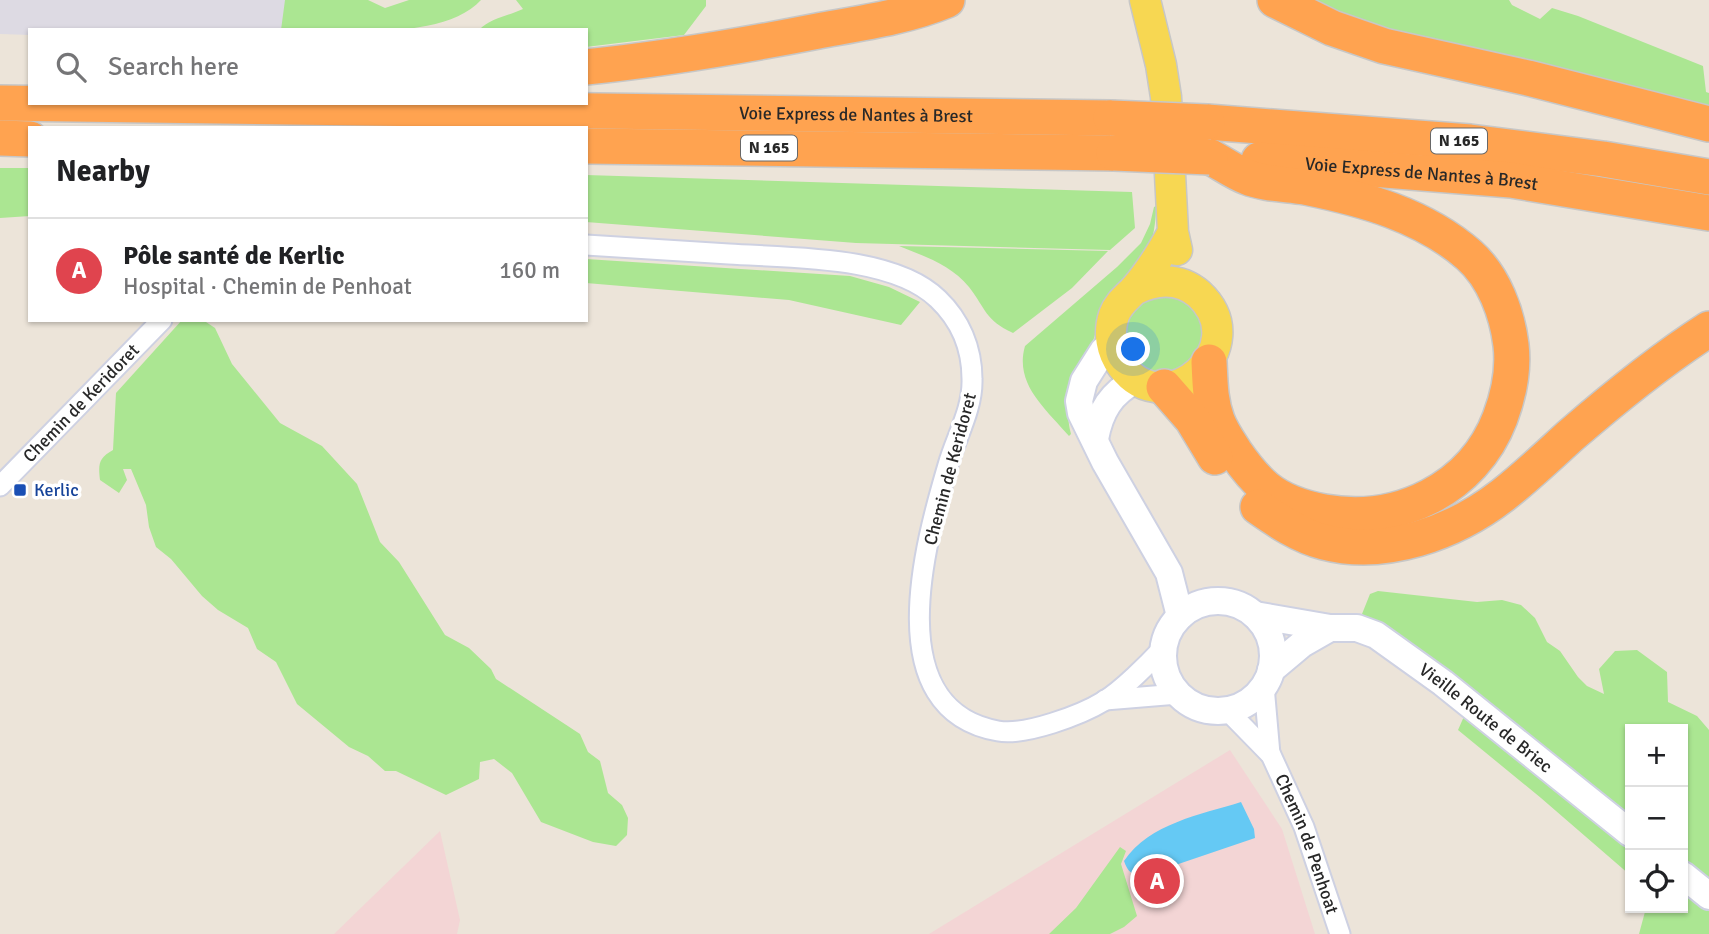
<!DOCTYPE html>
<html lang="en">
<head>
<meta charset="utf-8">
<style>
  :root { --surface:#fff; --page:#f2f2f2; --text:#202124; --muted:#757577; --line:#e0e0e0; --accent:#3251ff }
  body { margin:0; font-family:Signika,sans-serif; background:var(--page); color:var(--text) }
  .controls { position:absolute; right:21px; bottom:21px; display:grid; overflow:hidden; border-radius:0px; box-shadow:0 2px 5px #0004 }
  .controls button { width:63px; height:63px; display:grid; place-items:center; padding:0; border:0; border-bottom:2px solid var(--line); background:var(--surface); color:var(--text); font:35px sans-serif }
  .you { position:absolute; left:1134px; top:350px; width:24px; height:24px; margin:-18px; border:5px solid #fff; border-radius:50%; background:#1a73e8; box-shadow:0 0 0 10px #1a73e833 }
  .badge { display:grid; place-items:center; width:46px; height:46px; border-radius:50%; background:var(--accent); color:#fff; font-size:23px; font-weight:700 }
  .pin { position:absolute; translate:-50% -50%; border:4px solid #fff; box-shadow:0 2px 7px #0006 }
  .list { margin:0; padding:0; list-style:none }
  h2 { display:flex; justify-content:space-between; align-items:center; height:91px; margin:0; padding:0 28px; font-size:30px }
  h2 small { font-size:23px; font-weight:400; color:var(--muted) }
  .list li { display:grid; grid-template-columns:46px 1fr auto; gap:21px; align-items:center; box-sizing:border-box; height:105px; padding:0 28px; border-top:2px solid var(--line) }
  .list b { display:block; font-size:26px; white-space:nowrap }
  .list p { margin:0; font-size:23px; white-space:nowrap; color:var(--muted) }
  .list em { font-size:23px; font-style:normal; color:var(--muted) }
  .icon { flex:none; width:38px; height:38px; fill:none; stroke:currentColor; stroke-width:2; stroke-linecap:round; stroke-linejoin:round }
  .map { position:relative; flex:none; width:1709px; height:934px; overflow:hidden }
  .search { position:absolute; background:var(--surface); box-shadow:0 2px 5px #0004; left:28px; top:28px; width:560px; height:77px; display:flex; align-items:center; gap:18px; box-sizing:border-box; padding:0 24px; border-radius:0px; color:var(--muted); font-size:26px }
  .panel { position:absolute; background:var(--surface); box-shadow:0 2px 5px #0004; left:28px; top:126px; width:560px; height:196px; border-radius:0px }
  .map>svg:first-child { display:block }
  .industrial { fill:#dddae3 }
  .medical { fill:#f3d5d5 }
  .green { fill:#abe692 }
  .water { fill:#65c9f4 }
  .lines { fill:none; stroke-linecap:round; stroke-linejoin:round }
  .street-casing { stroke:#ced1e2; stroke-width:23 }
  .secondary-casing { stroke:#ced1e2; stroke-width:30 }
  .primary-casing { stroke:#c7c7c7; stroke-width:33 }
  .highway-casing { stroke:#c7c7c7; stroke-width:38 }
  .street { stroke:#fff; stroke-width:19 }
  .secondary { stroke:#fff; stroke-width:26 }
  .primary { stroke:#f7d752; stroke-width:30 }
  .highway { stroke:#ffa350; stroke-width:35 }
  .highway-bridge-casing { stroke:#c7c7c7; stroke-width:38; stroke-linecap:butt }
  .highway-bridge { stroke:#ffa350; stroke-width:35 }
  .transit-dot { fill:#1a4fb4; stroke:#fff; stroke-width:2.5 }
  .labels { text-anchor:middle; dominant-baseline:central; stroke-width:7; stroke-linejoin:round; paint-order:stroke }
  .shield { fill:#fff; stroke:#686868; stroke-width:2 }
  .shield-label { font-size:16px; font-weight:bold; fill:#282828 }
  .street-label { font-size:18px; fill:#282828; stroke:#fff }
  .transit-label { font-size:18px; fill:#164399; stroke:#fff; text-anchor:start }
</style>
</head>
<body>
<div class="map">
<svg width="1709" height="934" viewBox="0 0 1709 934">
  <rect width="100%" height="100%" fill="#ece4d9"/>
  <!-- industrial -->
  <path class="industrial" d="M0 0H294L293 30H30V35L0 34Z"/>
  <!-- medical -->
  <path class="medical" d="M1230 750 1282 829 1315 934H929Z
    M440 831 460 920 457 934H334Z"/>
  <!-- green -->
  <path class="green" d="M285 0H368L385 8 409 0H481C443 42 334 30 281 30Z
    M516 0H706V6L684 35 586 47V30H479C490 18 508 16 523 9Z
    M1312 0H1509L1512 5 1540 19 1552 8 1578 16 1703 66 1706 92 1709 93V109L1369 28Z
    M0 168H30V216L0 218Z
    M586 175 1132 192 1135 228 1110 250 856 243 586 222Z
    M1156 206C1156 227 1151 258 1135 272 1129 278 1120 282 1114 288 1102 304 1100 319 1094 338 1083 374 1060 392 1071 434L1069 436C1046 409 1014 384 1025 346L1117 267 1141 243 1150 224 1154 207Z
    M899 246 1108 251 1072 288 1013 333C985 320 986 309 969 287 951 265 924 256 899 246Z
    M586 259 850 276 889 287 920 302 901 325 789 300 586 283Z
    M1125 334a39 39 0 1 1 78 0a39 39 0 1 1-78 0Z
    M182 320H203L215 328 232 364 280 423 322 446 357 484 380 542 399 562 445 635 469 648 491 669 496 679 580 734 588 752 600 761 608 793 622 805 628 818 627 835 616 846 593 842 541 822 512 773 494 759 480 762 479 779 446 795 396 771H385L368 756 349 747 297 704 276 662 257 649 248 628 218 610 202 596 171 559 156 547 149 527 146 505 131 469H123L127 480 119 493 100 480C98 463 99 458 113 450L116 393Z
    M1378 591 1477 602 1502 600 1521 605 1535 618 1547 642 1560 651 1578 677 1587 686 1604 694 1599 669 1615 651 1637 650 1667 672 1668 702 1697 716 1709 730V934H1639L1646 908H1683V729H1630V875L1541 798 1458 730 1473 696 1362 614 1370 594Z
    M1120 847 1126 851 1121 864 1137 916 1124 927 1110 934H1049L1076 908Z"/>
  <!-- water -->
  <path class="water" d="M1241 802 1254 829 1255 838 1149 874C1135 875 1129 876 1124 861 1150 823 1200 815 1241 802Z"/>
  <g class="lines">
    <!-- street casing -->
    <g class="street-casing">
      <g id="street">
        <path d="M586 245C634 248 681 251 729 254 789 258 893 255 938 299 960 320 972 348 972 379 973 409 956 437 948 465 925 543 878 710 998 731 1025 736 1081 715 1104 701 1121 691 1149 663 1163 648"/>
        <path id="s1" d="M0 486 162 320"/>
        <path d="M1264 686 1270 754"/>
        <path d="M1105 700 1178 694"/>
        <path id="s2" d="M1227 710 1271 755 1304 827 1340 934"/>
      </g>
    </g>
    <!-- secondary casing -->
    <g class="secondary-casing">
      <g id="secondary">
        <path d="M1111 343 1103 351 1084 381 1079 401 1081 413 1105 462 1169 573 1180 616"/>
        <path d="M1095 439C1100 411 1111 393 1136 380"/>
        <circle cx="1218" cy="656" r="55"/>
        <path id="s3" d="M1255 615 1330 628H1357L1376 635 1443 683 1630 833"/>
        <path d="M1271 670 1302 644 1330 628"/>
        <path d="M1683 875 1709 896"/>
      </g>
    </g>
    <!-- primary casing -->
    <g class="primary-casing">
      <path id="primary" d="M1145 0 1161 65 1166 97 1173 232 1177 250
        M1134 290C1156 279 1179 277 1199 294 1256 347 1166 426 1122 366 1111 351 1108 333 1114 315 1118 304 1126 298 1134 290 1149 273 1162 252 1173 232"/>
    </g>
    <!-- highway casing -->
    <g class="highway-casing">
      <g id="highway">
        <path d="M1275 0 1332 28 1384 46 1528 78 1709 124"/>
        <path d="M586 67C664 59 741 46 818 31 862 23 906 17 947 0"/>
        <path id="s4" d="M0 103 1111 118"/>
        <path d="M1207 122 1470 142 1603 159 1709 177"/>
        <path d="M0 138 30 139"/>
        <path d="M586 146 1114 153"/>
        <path id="s5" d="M1259 160 1511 180 1709 213"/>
        <path d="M1209 362C1210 382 1210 401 1217 420 1221 431 1228 441 1235 452 1244 465 1254 478 1266 488 1283 502 1303 508 1324 512 1398 525 1473 489 1500 418 1509 394 1514 370 1511 345 1507 313 1494 277 1469 255 1423 215 1364 199 1305 187 1286 184 1264 184 1247 177 1234 172 1222 163 1210 157"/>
        <path d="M1164 387 1192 419 1215 457"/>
        <path d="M1258 507C1278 521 1300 536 1324 542 1385 558 1454 533 1503 495 1526 477 1548 456 1570 436 1615 397 1659 361 1709 329"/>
      </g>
    </g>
    <!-- street -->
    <use href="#street" class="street"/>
    <!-- secondary -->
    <use href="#secondary" class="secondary"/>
    <!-- primary -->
    <use href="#primary" class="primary"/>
    <!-- highway -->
    <use href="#highway" class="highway"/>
    <!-- highway-bridge casing -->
    <g class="highway-bridge-casing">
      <path id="highway-bridge" d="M1111 118 1207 122
        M1114 153 1210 157"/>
    </g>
    <!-- highway-bridge -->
    <use href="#highway-bridge" class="highway-bridge"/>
  </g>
  <!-- markers -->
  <rect class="transit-dot" x="13" y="483" width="14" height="14" rx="3.5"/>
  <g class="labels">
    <!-- shield labels -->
    <g class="shield">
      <rect x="1431" y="128.5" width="56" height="25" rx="5"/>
      <rect x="741" y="135.5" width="56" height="25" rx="5"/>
    </g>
    <g class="shield-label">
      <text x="1459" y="141">N 165</text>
      <text x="769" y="148">N 165</text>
    </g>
    <!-- street labels -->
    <g class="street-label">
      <text stroke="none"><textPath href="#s4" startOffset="856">Voie Express de Nantes à Brest</textPath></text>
      <text stroke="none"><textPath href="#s5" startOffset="163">Voie Express de Nantes à Brest</textPath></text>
      <text stroke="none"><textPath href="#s1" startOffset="116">Chemin de Keridoret</textPath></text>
      <text transform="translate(950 469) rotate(-75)">Chemin de Keridoret</text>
      <text stroke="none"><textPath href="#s3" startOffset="261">Vieille Route de Briec</textPath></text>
      <text stroke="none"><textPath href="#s2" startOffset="159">Chemin de Penhoat</textPath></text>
    </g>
    <!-- transit labels -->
    <g class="transit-label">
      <text x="34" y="490">Kerlic</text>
    </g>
  </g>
</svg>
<div class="controls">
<button>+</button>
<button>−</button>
<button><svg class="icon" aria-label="locate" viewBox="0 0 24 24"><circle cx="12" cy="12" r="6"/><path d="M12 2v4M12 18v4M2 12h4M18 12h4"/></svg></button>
</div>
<div class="you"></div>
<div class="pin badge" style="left:1157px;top:881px;background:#e0444e">A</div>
<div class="search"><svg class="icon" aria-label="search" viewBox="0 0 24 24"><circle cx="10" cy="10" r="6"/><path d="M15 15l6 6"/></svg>Search here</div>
<section class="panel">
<h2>Nearby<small></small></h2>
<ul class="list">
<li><span class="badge" style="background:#e0444e">A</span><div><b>Pôle santé de Kerlic</b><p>Hospital · Chemin de Penhoat</p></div><em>160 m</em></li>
</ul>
</section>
</div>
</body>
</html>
